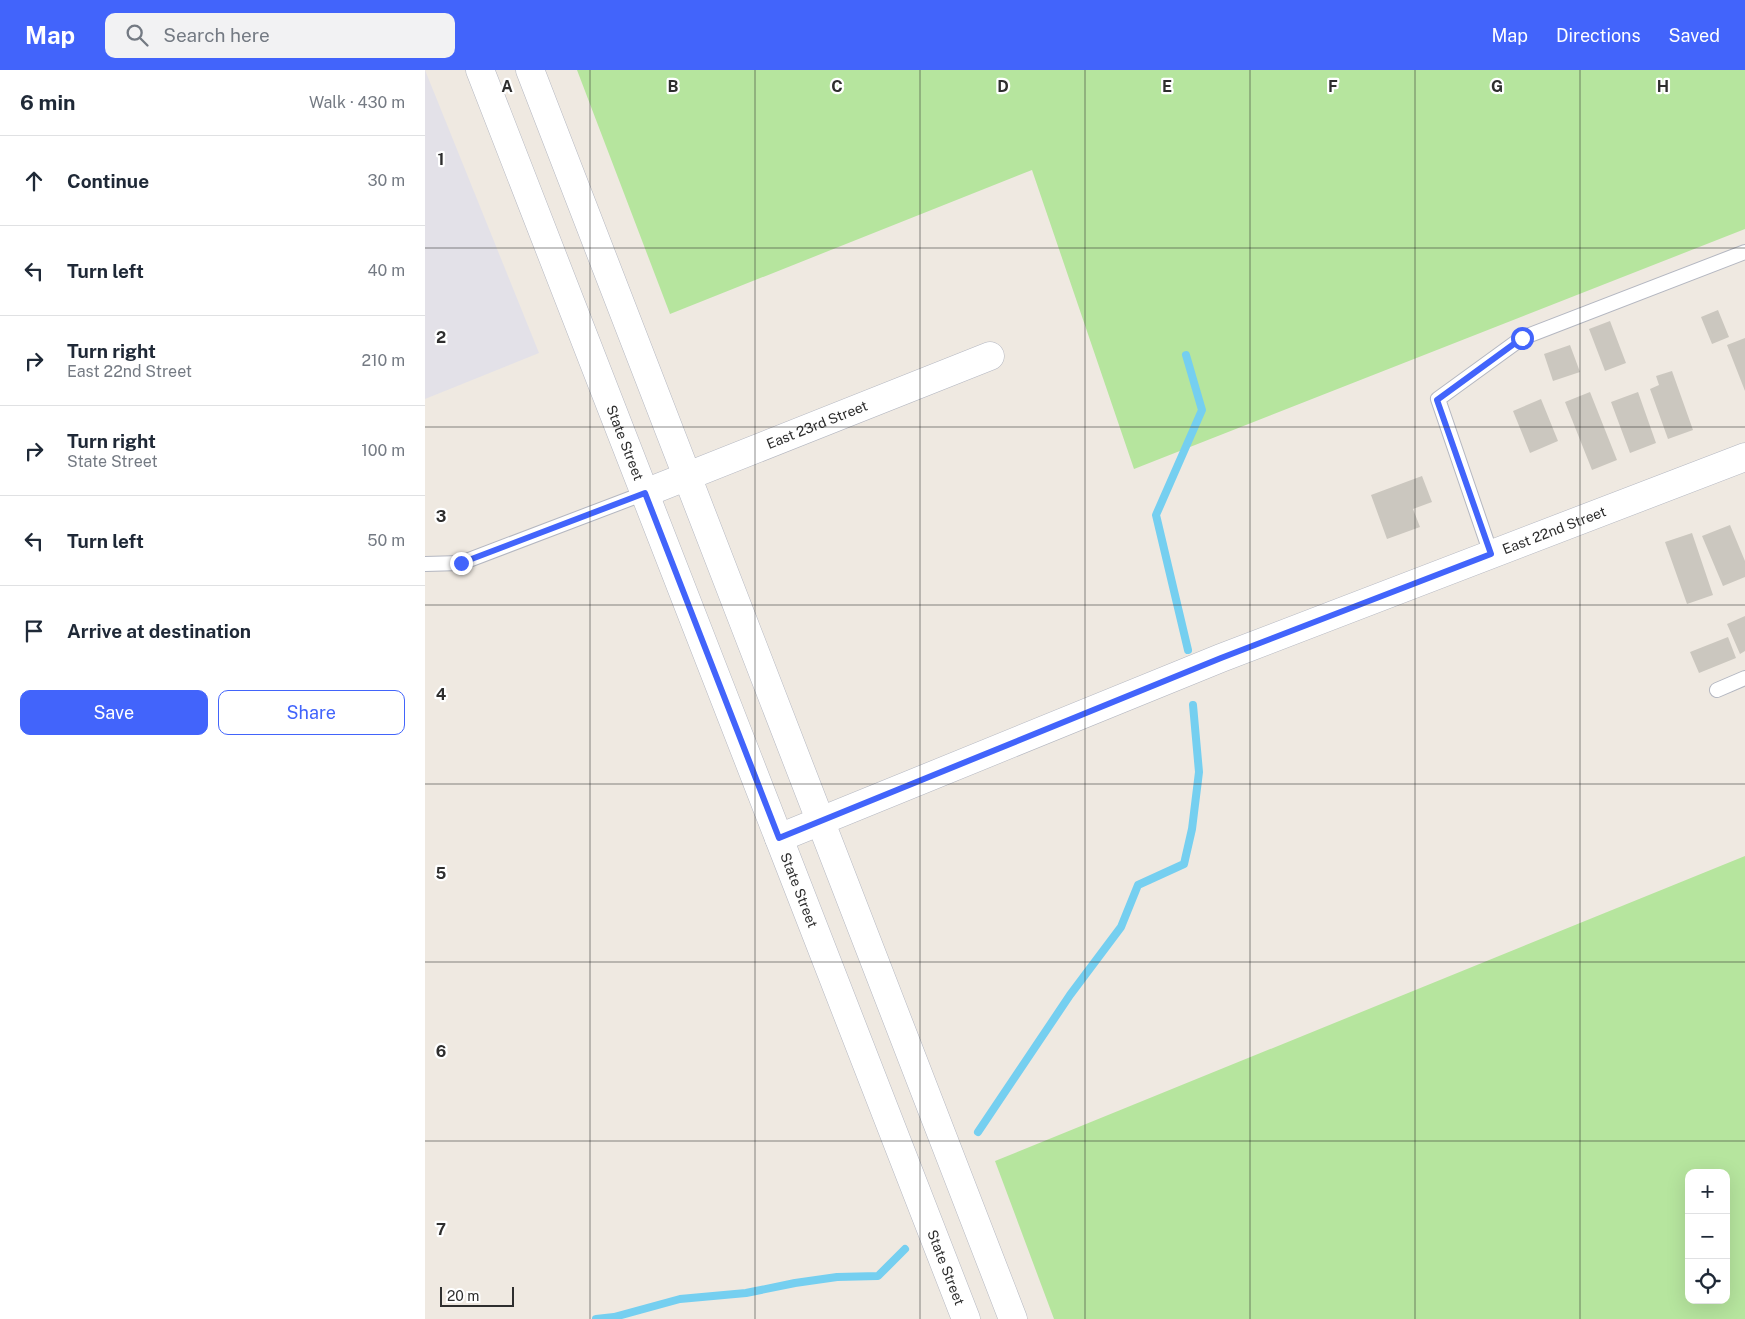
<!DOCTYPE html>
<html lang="en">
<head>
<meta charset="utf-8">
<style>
  :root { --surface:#fff; --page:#f2f2f3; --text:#1f2937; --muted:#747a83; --line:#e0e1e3; --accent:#4264fb }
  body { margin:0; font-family:"Public Sans",sans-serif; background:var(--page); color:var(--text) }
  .controls { position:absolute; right:15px; bottom:15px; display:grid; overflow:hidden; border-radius:10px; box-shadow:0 5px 20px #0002 }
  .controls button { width:45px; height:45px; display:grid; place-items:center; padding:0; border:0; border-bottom:1px solid var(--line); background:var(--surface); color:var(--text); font:25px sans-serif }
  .scale { position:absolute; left:15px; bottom:12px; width:74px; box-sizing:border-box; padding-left:5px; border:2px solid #2e2e2e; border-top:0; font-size:14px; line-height:18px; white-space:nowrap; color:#2e2e2e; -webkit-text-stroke:4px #fff; paint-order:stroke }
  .stop { position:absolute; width:15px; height:15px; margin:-11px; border:4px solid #4264fb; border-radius:50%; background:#fff }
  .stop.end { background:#4264fb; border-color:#fff; box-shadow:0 1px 5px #0008 }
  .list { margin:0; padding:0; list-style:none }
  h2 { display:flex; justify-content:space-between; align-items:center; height:65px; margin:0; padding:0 20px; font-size:21px }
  h2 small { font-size:16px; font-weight:400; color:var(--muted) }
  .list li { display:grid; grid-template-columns:32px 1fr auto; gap:15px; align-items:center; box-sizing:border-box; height:90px; padding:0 20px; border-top:1px solid var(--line) }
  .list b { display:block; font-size:19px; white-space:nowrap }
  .list p { margin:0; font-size:16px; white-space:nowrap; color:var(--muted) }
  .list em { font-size:16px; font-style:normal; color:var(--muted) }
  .actions { display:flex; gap:10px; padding:15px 20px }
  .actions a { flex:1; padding:11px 0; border:1px solid var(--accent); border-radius:10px; text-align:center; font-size:18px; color:var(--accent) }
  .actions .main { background:var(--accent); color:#fff }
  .icon { flex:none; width:28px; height:28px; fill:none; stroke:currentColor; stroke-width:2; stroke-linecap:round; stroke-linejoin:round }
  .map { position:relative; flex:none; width:1320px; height:1249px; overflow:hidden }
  header { display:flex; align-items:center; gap:30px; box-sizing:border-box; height:70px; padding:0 25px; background:var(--accent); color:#fff }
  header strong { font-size:24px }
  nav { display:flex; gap:28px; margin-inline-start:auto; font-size:18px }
  .search { width:350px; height:45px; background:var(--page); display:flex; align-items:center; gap:12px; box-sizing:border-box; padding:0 18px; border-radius:10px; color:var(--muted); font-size:19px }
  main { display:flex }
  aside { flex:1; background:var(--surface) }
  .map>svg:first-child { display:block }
  .industrial { fill:#e3e1e8 }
  .green { fill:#b6e59e; fill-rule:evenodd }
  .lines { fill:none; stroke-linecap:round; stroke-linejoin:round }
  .stream { stroke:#75cff0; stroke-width:8 }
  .building { fill:#cbc7bf }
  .lane-casing { stroke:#b4b7c1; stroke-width:16 }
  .street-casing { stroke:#b4b7c1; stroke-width:29 }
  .secondary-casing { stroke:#b4b7c1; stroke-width:29 }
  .lane { stroke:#fff; stroke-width:14 }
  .street { stroke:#fff; stroke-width:28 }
  .secondary { stroke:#fff; stroke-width:28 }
  .route { stroke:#4264fb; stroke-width:6 }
  .grid { fill:none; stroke:#2e2e2e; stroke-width:1; stroke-opacity:0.55 }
  .labels { text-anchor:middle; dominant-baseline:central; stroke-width:4.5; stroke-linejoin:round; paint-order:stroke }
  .street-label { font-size:14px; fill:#2e2e2e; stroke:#fff }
  .grid-label { font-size:16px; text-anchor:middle; font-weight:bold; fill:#2e2e2e; stroke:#fff; stroke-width:4.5; stroke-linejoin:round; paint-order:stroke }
</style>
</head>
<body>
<header>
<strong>Map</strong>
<div class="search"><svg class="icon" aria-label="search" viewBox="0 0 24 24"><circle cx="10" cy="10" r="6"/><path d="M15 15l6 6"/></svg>Search here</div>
<nav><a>Map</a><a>Directions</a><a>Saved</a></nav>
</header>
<main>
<aside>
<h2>6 min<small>Walk · 430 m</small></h2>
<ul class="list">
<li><svg class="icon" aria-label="ahead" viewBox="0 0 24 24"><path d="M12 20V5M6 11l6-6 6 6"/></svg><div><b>Continue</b></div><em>30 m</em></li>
<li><svg class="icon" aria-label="left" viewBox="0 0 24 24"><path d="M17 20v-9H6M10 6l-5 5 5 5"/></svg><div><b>Turn left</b></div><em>40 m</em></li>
<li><svg class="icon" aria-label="right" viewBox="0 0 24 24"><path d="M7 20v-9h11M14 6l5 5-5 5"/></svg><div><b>Turn right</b><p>East 22nd Street</p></div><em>210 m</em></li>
<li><svg class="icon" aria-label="right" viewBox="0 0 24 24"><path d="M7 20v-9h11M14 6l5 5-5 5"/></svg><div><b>Turn right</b><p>State Street</p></div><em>100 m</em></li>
<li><svg class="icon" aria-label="left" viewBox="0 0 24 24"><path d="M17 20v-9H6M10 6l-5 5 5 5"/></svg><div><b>Turn left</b></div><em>50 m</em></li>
<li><svg class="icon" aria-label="arrive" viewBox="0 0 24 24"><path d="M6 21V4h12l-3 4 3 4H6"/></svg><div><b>Arrive at destination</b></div></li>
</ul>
<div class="actions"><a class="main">Save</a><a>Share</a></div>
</aside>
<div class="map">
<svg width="1320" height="1249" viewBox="0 0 1320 1249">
  <rect width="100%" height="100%" fill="#efe9e1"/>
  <!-- industrial -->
  <path class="industrial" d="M0 0 114 283 0 329Z"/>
  <!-- green -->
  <path class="green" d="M152 0H1320V159L709 399 607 100 245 244Z
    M1320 786V1249H629L570 1091ZM1264 1103H1301V1230H1264Z"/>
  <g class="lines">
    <!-- stream -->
    <path class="stream" d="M761 285 777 340 731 445 763 580
      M553 1062 645 925 696 857 713 815 759 794 767 759 774 702 768 635
      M171 1249 189 1247 255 1229 321 1223 370 1213 412 1207 453 1206 480 1179"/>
  </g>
  <!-- building -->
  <path class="building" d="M1293 240 1304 267 1287 274 1276 247Z
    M1185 251 1201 293 1180 301 1164 259Z
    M1320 268V321L1302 275Z
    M1145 275 1155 302 1128 311 1119 284Z
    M1247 301 1268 360 1243 369 1225 319 1234 315 1231 306Z
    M1165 322 1192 390 1167 400 1140 332Z
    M1213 322 1231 373 1205 383 1186 332Z
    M1116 329 1133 371 1105 383 1088 341Z
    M997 406 1007 432 988 439 995 457 962 469 946 425Z
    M1305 455 1320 491V507L1298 516 1277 466Z
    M1267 463 1288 525 1262 534 1240 472Z
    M1320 546V581L1315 584 1302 554Z
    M1303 567 1311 588 1274 603 1265 582Z"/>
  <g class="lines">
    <!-- lane casing -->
    <g class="lane-casing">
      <path id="lane" d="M1066 484 1013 329 1097 268 1320 182
        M0 494 36 493 220 423
        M1292 620 1320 608"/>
    </g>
    <!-- street casing -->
    <g class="street-casing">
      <g id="street">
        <path id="s1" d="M220 423 565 286"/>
        <path id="s2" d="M354 768 796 588 1320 387"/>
      </g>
    </g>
    <!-- secondary casing -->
    <g class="secondary-casing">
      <g id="secondary">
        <path id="s3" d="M55 0 541 1249"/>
        <path d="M105 0 588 1249"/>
      </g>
    </g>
    <!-- lane -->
    <use href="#lane" class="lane"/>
    <!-- street -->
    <use href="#street" class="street"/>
    <!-- secondary -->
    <use href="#secondary" class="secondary"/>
  </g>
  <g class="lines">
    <!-- route -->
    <path class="route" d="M36 493 220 423 354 768 796 588 1066 484 1012 330 1097 268"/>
  </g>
  <!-- grid -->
  <path class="grid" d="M165 0V1249M330 0V1249M495 0V1249M660 0V1249M825 0V1249M990 0V1249M1155 0V1249M0 178H1320M0 357H1320M0 535H1320M0 714H1320M0 892H1320M0 1071H1320"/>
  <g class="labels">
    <!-- street labels -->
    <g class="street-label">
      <text stroke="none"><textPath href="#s1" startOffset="185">East 23rd Street</textPath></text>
      <text stroke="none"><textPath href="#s3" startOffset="400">State Street</textPath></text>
      <text stroke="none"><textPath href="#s2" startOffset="834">East 22nd Street</textPath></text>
      <text stroke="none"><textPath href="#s3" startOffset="880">State Street</textPath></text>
      <text stroke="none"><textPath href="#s3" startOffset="1285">State Street</textPath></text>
    </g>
  </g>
  <g class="grid-label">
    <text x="82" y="22">A</text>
    <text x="248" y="22">B</text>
    <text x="412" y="22">C</text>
    <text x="578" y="22">D</text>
    <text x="742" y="22">E</text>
    <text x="908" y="22">F</text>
    <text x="1072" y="22">G</text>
    <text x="1238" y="22">H</text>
    <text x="16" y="95">1</text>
    <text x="16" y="273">2</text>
    <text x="16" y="452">3</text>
    <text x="16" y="630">4</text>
    <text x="16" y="809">5</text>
    <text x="16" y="987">6</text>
    <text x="16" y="1165">7</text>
  </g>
</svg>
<div class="controls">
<button>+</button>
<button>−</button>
<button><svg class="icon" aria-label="locate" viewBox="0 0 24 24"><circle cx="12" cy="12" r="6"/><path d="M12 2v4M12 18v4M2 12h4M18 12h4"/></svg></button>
</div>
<div class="scale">20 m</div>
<div class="stop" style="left:1097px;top:268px"></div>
<div class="stop end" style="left:36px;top:493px"></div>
</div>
</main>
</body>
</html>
